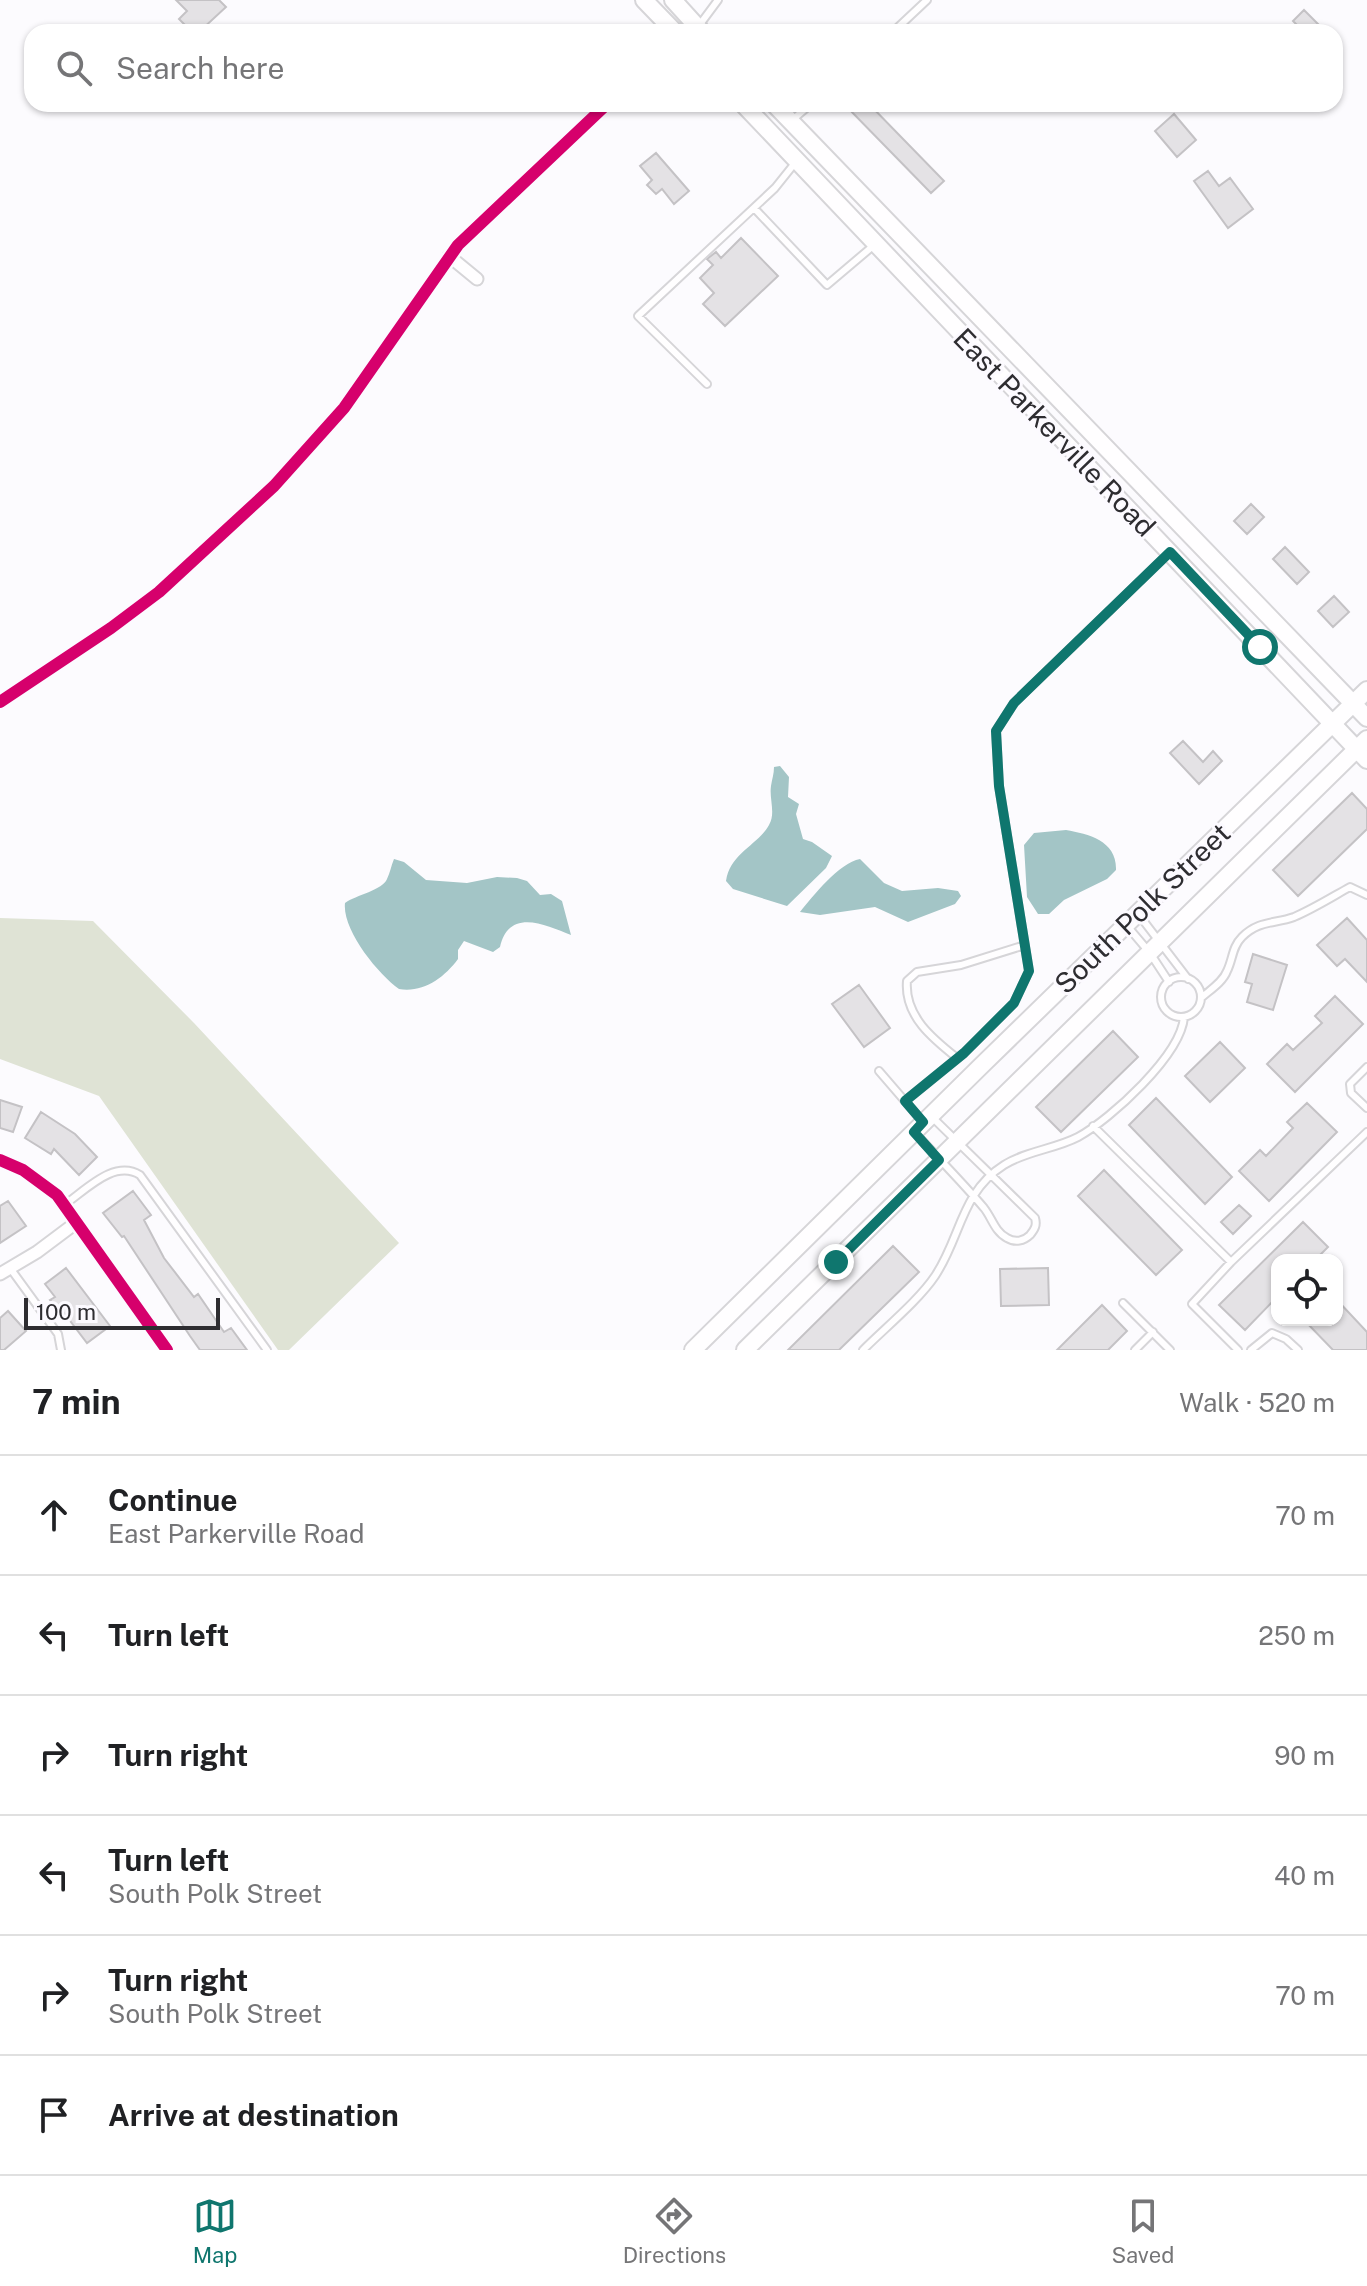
<!DOCTYPE html>
<html lang="en">
<head>
<meta charset="utf-8">
<style>
  :root { --surface:#fff; --page:#f6f6f6; --text:#202124; --muted:#757577; --line:#e0e0e0; --accent:#0f766e }
  body { margin:0; font-family:"Public Sans",sans-serif; background:var(--page); color:var(--text) }
  .controls { position:absolute; right:24px; bottom:24px; display:grid; overflow:hidden; border-radius:16px; box-shadow:0 2px 6px #0004 }
  .controls button { width:72px; height:72px; display:grid; place-items:center; padding:0; border:0; border-bottom:2px solid var(--line); background:var(--surface); color:var(--text); font:40px sans-serif }
  .scale { position:absolute; left:24px; bottom:20px; width:196px; box-sizing:border-box; padding-left:8px; border:4px solid #2e2d31; border-top:0; font-size:22px; line-height:28px; white-space:nowrap; color:#2e2d31; -webkit-text-stroke:6px #fcfaff; paint-order:stroke }
  .stop { position:absolute; width:24px; height:24px; margin:-18px; border:6px solid #0f766e; border-radius:50%; background:#fff }
  .stop.end { background:#0f766e; border-color:#fff; box-shadow:0 2px 8px #0008 }
  .list { margin:0; padding:0; list-style:none }
  h2 { display:flex; justify-content:space-between; align-items:center; height:104px; margin:0; padding:0 32px; font-size:34px }
  h2 small { font-size:26px; font-weight:400; color:var(--muted) }
  .list li { display:grid; grid-template-columns:52px 1fr auto; gap:24px; align-items:center; box-sizing:border-box; height:120px; padding:0 32px; border-top:2px solid var(--line) }
  .list b { display:block; font-size:30px; white-space:nowrap }
  .list p { margin:0; font-size:26px; white-space:nowrap; color:var(--muted) }
  .list em { font-size:26px; font-style:normal; color:var(--muted) }
  .icon { flex:none; width:44px; height:44px; fill:none; stroke:currentColor; stroke-width:2; stroke-linecap:round; stroke-linejoin:round }
  .map { position:relative; flex:none; width:1367px; height:1350px; overflow:hidden }
  .search { position:absolute; background:var(--surface); box-shadow:0 2px 6px #0004; left:24px; right:24px; top:24px; height:88px; display:flex; align-items:center; gap:20px; box-sizing:border-box; padding:0 28px; border-radius:24px; color:var(--muted); font-size:30px }
  .sheet { height:824px; background:var(--surface) }
  nav { display:flex; justify-content:space-around; align-items:center; box-sizing:border-box; height:112px; border-top:2px solid var(--line); background:var(--surface); font-size:22px; color:var(--muted) }
  nav a { display:grid; justify-items:center; gap:4px }
  nav .on { color:var(--accent) }
  .map>svg:first-child { display:block }
  .green { fill:#dfe3d5 }
  .water { fill:#a3c5c6 }
  .building { fill:#e4e2e5; stroke:#c4c2c5; stroke-width:2 }
  .lines { fill:none; stroke-linecap:round; stroke-linejoin:round }
  .service-casing { stroke:#d6d5d8; stroke-width:10 }
  .minor-casing { stroke:#d6d5d8; stroke-width:15 }
  .secondary-casing { stroke:#d6d5d8; stroke-width:20 }
  .service { stroke:#fffeff; stroke-width:6 }
  .minor { stroke:#fffeff; stroke-width:11 }
  .secondary { stroke:#fffeff; stroke-width:16 }
  .cycleway-casing { stroke:#fcfaff; stroke-width:17 }
  .cycleway { stroke:#d6006c; stroke-width:12 }
  .route { stroke:#0f766e; stroke-width:10 }
  .labels { text-anchor:middle; dominant-baseline:central; stroke-width:6; stroke-linejoin:round; paint-order:stroke }
  .street-label { font-size:28px; fill:#2e2d31; stroke:#fcfaff }
</style>
</head>
<body>
<div class="map">
<svg width="1367" height="1350" viewBox="0 0 1367 1350">
  <rect width="100%" height="100%" fill="#fcfbfe"/>
  <!-- green -->
  <path class="green" d="M0 918 93 921 194 1023 399 1243 289 1350H278L99 1096 0 1059Z"/>
  <!-- water -->
  <path class="water" d="M780 766 789 777 788 797 799 804 796 814 803 839 812 842 832 856 826 868 787 906 733 889 726 881C730 853 758 845 769 825 776 813 769 799 771 786 772 779 774 774 774 767Z
    M1066 830C1089 834 1117 841 1116 870L1107 879 1064 900 1049 914H1038L1027 897 1024 845 1034 833Z
    M394 859 404 862 426 880 467 883 497 877 517 878 527 881 540 895 551 894 562 901 571 935C546 925 509 907 500 947L493 952 464 941 458 950V959C444 978 423 993 399 989 378 974 342 930 345 903 356 895 383 890 387 879 390 873 391 866 394 859Z
    M860 859 884 883 902 891 938 888 958 891 961 896 955 904 908 922 875 907 820 915 800 912C813 896 839 863 860 859Z"/>
  <!-- building -->
  <path class="building" d="M176 0H219L226 7 199 32H192L179 19 187 11Z
    M1304 10 1326 32H1304L1293 21Z
    M844 104H869L944 181 931 193Z
    M1174 114 1196 140 1177 157 1155 131Z
    M656 153 689 191 674 204 662 189 656 194 647 185 652 180 640 166Z
    M1208 171 1219 186 1230 178 1253 209 1228 228 1194 181Z
    M741 238 778 276 725 326 703 304 714 293 700 278 713 265 707 259 716 252 721 258Z
    M1251 504 1264 517 1247 534 1234 521Z
    M1285 547 1309 572 1297 584 1273 559Z
    M1334 596 1349 612 1333 627 1318 611Z
    M1183 741 1203 762 1213 751 1222 761 1199 784 1170 753Z
    M1352 793 1367 809V829L1298 896 1273 870Z
    M1347 918 1367 940V982L1345 959 1337 966 1317 945Z
    M1253 954 1287 965 1273 1010 1247 1002 1252 984 1245 982Z
    M859 985 890 1028 864 1047 832 1004Z
    M1335 996 1363 1024 1295 1092 1267 1064 1287 1044 1293 1050 1322 1023 1315 1016Z
    M1113 1031 1138 1057 1061 1132 1036 1107Z
    M1220 1042 1245 1068 1210 1102 1185 1076Z
    M1156 1098 1232 1177 1205 1204 1129 1125Z
    M0 1100 22 1107 13 1132 0 1128Z
    M1307 1103 1337 1132 1269 1201 1239 1171 1260 1150 1266 1156 1293 1128 1287 1122Z
    M41 1112 75 1134 97 1157 79 1175 54 1149 51 1154 25 1138Z
    M1104 1170 1182 1250 1156 1275 1078 1196Z
    M133 1191 151 1215 144 1220 164 1258 194 1297 198 1294 224 1332 231 1328 247 1350H200L190 1336 124 1236 122 1237 103 1213Z
    M8 1201 26 1226 0 1243V1206Z
    M1239 1205 1251 1216 1233 1234 1221 1222Z
    M1303 1222 1328 1247 1315 1260H1277V1297L1245 1330 1219 1305Z
    M893 1246 919 1272 839 1350H788Z
    M66 1268 110 1326 87 1343 61 1309 59 1311 50 1300 55 1297 45 1284Z
    M1048 1268 1049 1305 1001 1306 1000 1269Z
    M1337 1300 1367 1332V1350H1333L1304 1320H1337Z
    M1102 1305 1127 1331 1108 1350H1057Z
    M8 1311 26 1331 4 1350H0V1318Z"/>
  <g class="lines">
    <!-- service casing -->
    <g class="service-casing">
      <path id="service" d="M698 27 718 0
        M893 32 927 0
        M791 121 811 104
        M754 208 827 285 873 246
        M707 384 638 316 775 188 795 163
        M1139 915 1188 979
        M1128 927 1150 953 1169 982
        M1161 997a20 20 0 1 1 40 0a20 20 0 1 1-40 0Z
        M1201 998C1210 990 1223 982 1227 971 1233 959 1232 947 1242 937 1259 920 1275 924 1294 917 1313 909 1332 897 1350 887L1367 895
        M957 1058C933 1039 904 1016 907 981L917 972 961 965 1025 945
        M1367 1067 1350 1084 1351 1093 1367 1108
        M879 1071 923 1122
        M905 1101 964 1053 1014 1003 1029 971 999 786 996 731 1014 703 1168 554
        M1093 1126 1231 1262
        M915 1133C938 1158 962 1182 984 1208 992 1218 995 1232 1007 1238 1015 1243 1024 1241 1030 1235 1035 1229 1037 1225 1035 1218L933 1118
        M64 1205C86 1190 114 1159 140 1175L267 1350
        M10 1268 58 1334 61 1350
        M1123 1303 1170 1350
        M863 1350C885 1328 919 1300 935 1276 961 1237 961 1192 1004 1165 1026 1151 1055 1149 1078 1137 1111 1119 1181 1055 1184 1017
        M1135 1350 1153 1332
        M1238 1350 1192 1304 1231 1262 1367 1132
        M1251 1350 1272 1333 1286 1339 1298 1350"/>
    </g>
    <!-- minor casing -->
    <g class="minor-casing">
      <path id="minor" d="M449 256 477 279
        M0 702 111 628 159 592 274 486 344 408 458 245 607 104
        M0 1160 23 1170 57 1195 167 1350
        M0 1274 37 1252 77 1222"/>
    </g>
    <!-- secondary casing -->
    <g class="secondary-casing">
      <path id="secondary" d="M644 0 675 32
        M673 0 702 32
        M743 104 1367 760
        M774 104 1367 718
        M693 1350 982 1065 1367 690
        M745 1350 1367 739"/>
    </g>
    <!-- service -->
    <use href="#service" class="service"/>
    <!-- minor -->
    <use href="#minor" class="minor"/>
    <!-- secondary -->
    <use href="#secondary" class="secondary"/>
    <!-- cycleway casing -->
    <g class="cycleway-casing">
      <path id="cycleway" d="M0 702 111 628 159 592 274 486 344 408 458 245 607 104
        M0 1160 23 1170 57 1195 167 1350"/>
    </g>
    <!-- cycleway -->
    <use href="#cycleway" class="cycleway"/>
  </g>
  <g class="lines">
    <!-- route -->
    <path class="route" d="M836 1262 939 1160 914 1132 923 1122 905 1101 964 1053 1014 1003 1029 971 999 786 996 731 1014 703 1170 552 1260 647"/>
  </g>
  <g class="labels">
    <!-- street labels -->
    <g class="street-label">
      <text transform="translate(1055 432) rotate(46)">East Parkerville Road</text>
      <text transform="translate(1142 908) rotate(-44)">South Polk Street</text>
    </g>
  </g>
</svg>
<div class="controls">
<button><svg class="icon" aria-label="locate" viewBox="0 0 24 24"><circle cx="12" cy="12" r="6"/><path d="M12 2v4M12 18v4M2 12h4M18 12h4"/></svg></button>
</div>
<div class="scale">100 m</div>
<div class="stop" style="left:1260px;top:647px"></div>
<div class="stop end" style="left:836px;top:1262px"></div>
<div class="search"><svg class="icon" aria-label="search" viewBox="0 0 24 24"><circle cx="10" cy="10" r="6"/><path d="M15 15l6 6"/></svg>Search here</div>
</div>
<section class="sheet">
<h2>7 min<small>Walk · 520 m</small></h2>
<ul class="list">
<li><svg class="icon" aria-label="ahead" viewBox="0 0 24 24"><path d="M12 20V5M6 11l6-6 6 6"/></svg><div><b>Continue</b><p>East Parkerville Road</p></div><em>70 m</em></li>
<li><svg class="icon" aria-label="left" viewBox="0 0 24 24"><path d="M17 20v-9H6M10 6l-5 5 5 5"/></svg><div><b>Turn left</b></div><em>250 m</em></li>
<li><svg class="icon" aria-label="right" viewBox="0 0 24 24"><path d="M7 20v-9h11M14 6l5 5-5 5"/></svg><div><b>Turn right</b></div><em>90 m</em></li>
<li><svg class="icon" aria-label="left" viewBox="0 0 24 24"><path d="M17 20v-9H6M10 6l-5 5 5 5"/></svg><div><b>Turn left</b><p>South Polk Street</p></div><em>40 m</em></li>
<li><svg class="icon" aria-label="right" viewBox="0 0 24 24"><path d="M7 20v-9h11M14 6l5 5-5 5"/></svg><div><b>Turn right</b><p>South Polk Street</p></div><em>70 m</em></li>
<li><svg class="icon" aria-label="arrive" viewBox="0 0 24 24"><path d="M6 21V4h12l-3 4 3 4H6"/></svg><div><b>Arrive at destination</b></div></li>
</ul>
</section>
<nav>
<a class="on"><svg class="icon" aria-label="map" viewBox="0 0 24 24"><path d="M3 6l6-2 6 2 6-2v14l-6 2-6-2-6 2zM9 4v14M15 6v14"/></svg>Map</a>
<a><svg class="icon" aria-label="directions" viewBox="0 0 24 24"><path d="M12 3l9 9-9 9-9-9zM9 14v-3h6M13 9l2 2-2 2"/></svg>Directions</a>
<a><svg class="icon" aria-label="saved" viewBox="0 0 24 24"><path d="M7 4h10v16l-5-4-5 4z"/></svg>Saved</a>
</nav>
</body>
</html>
